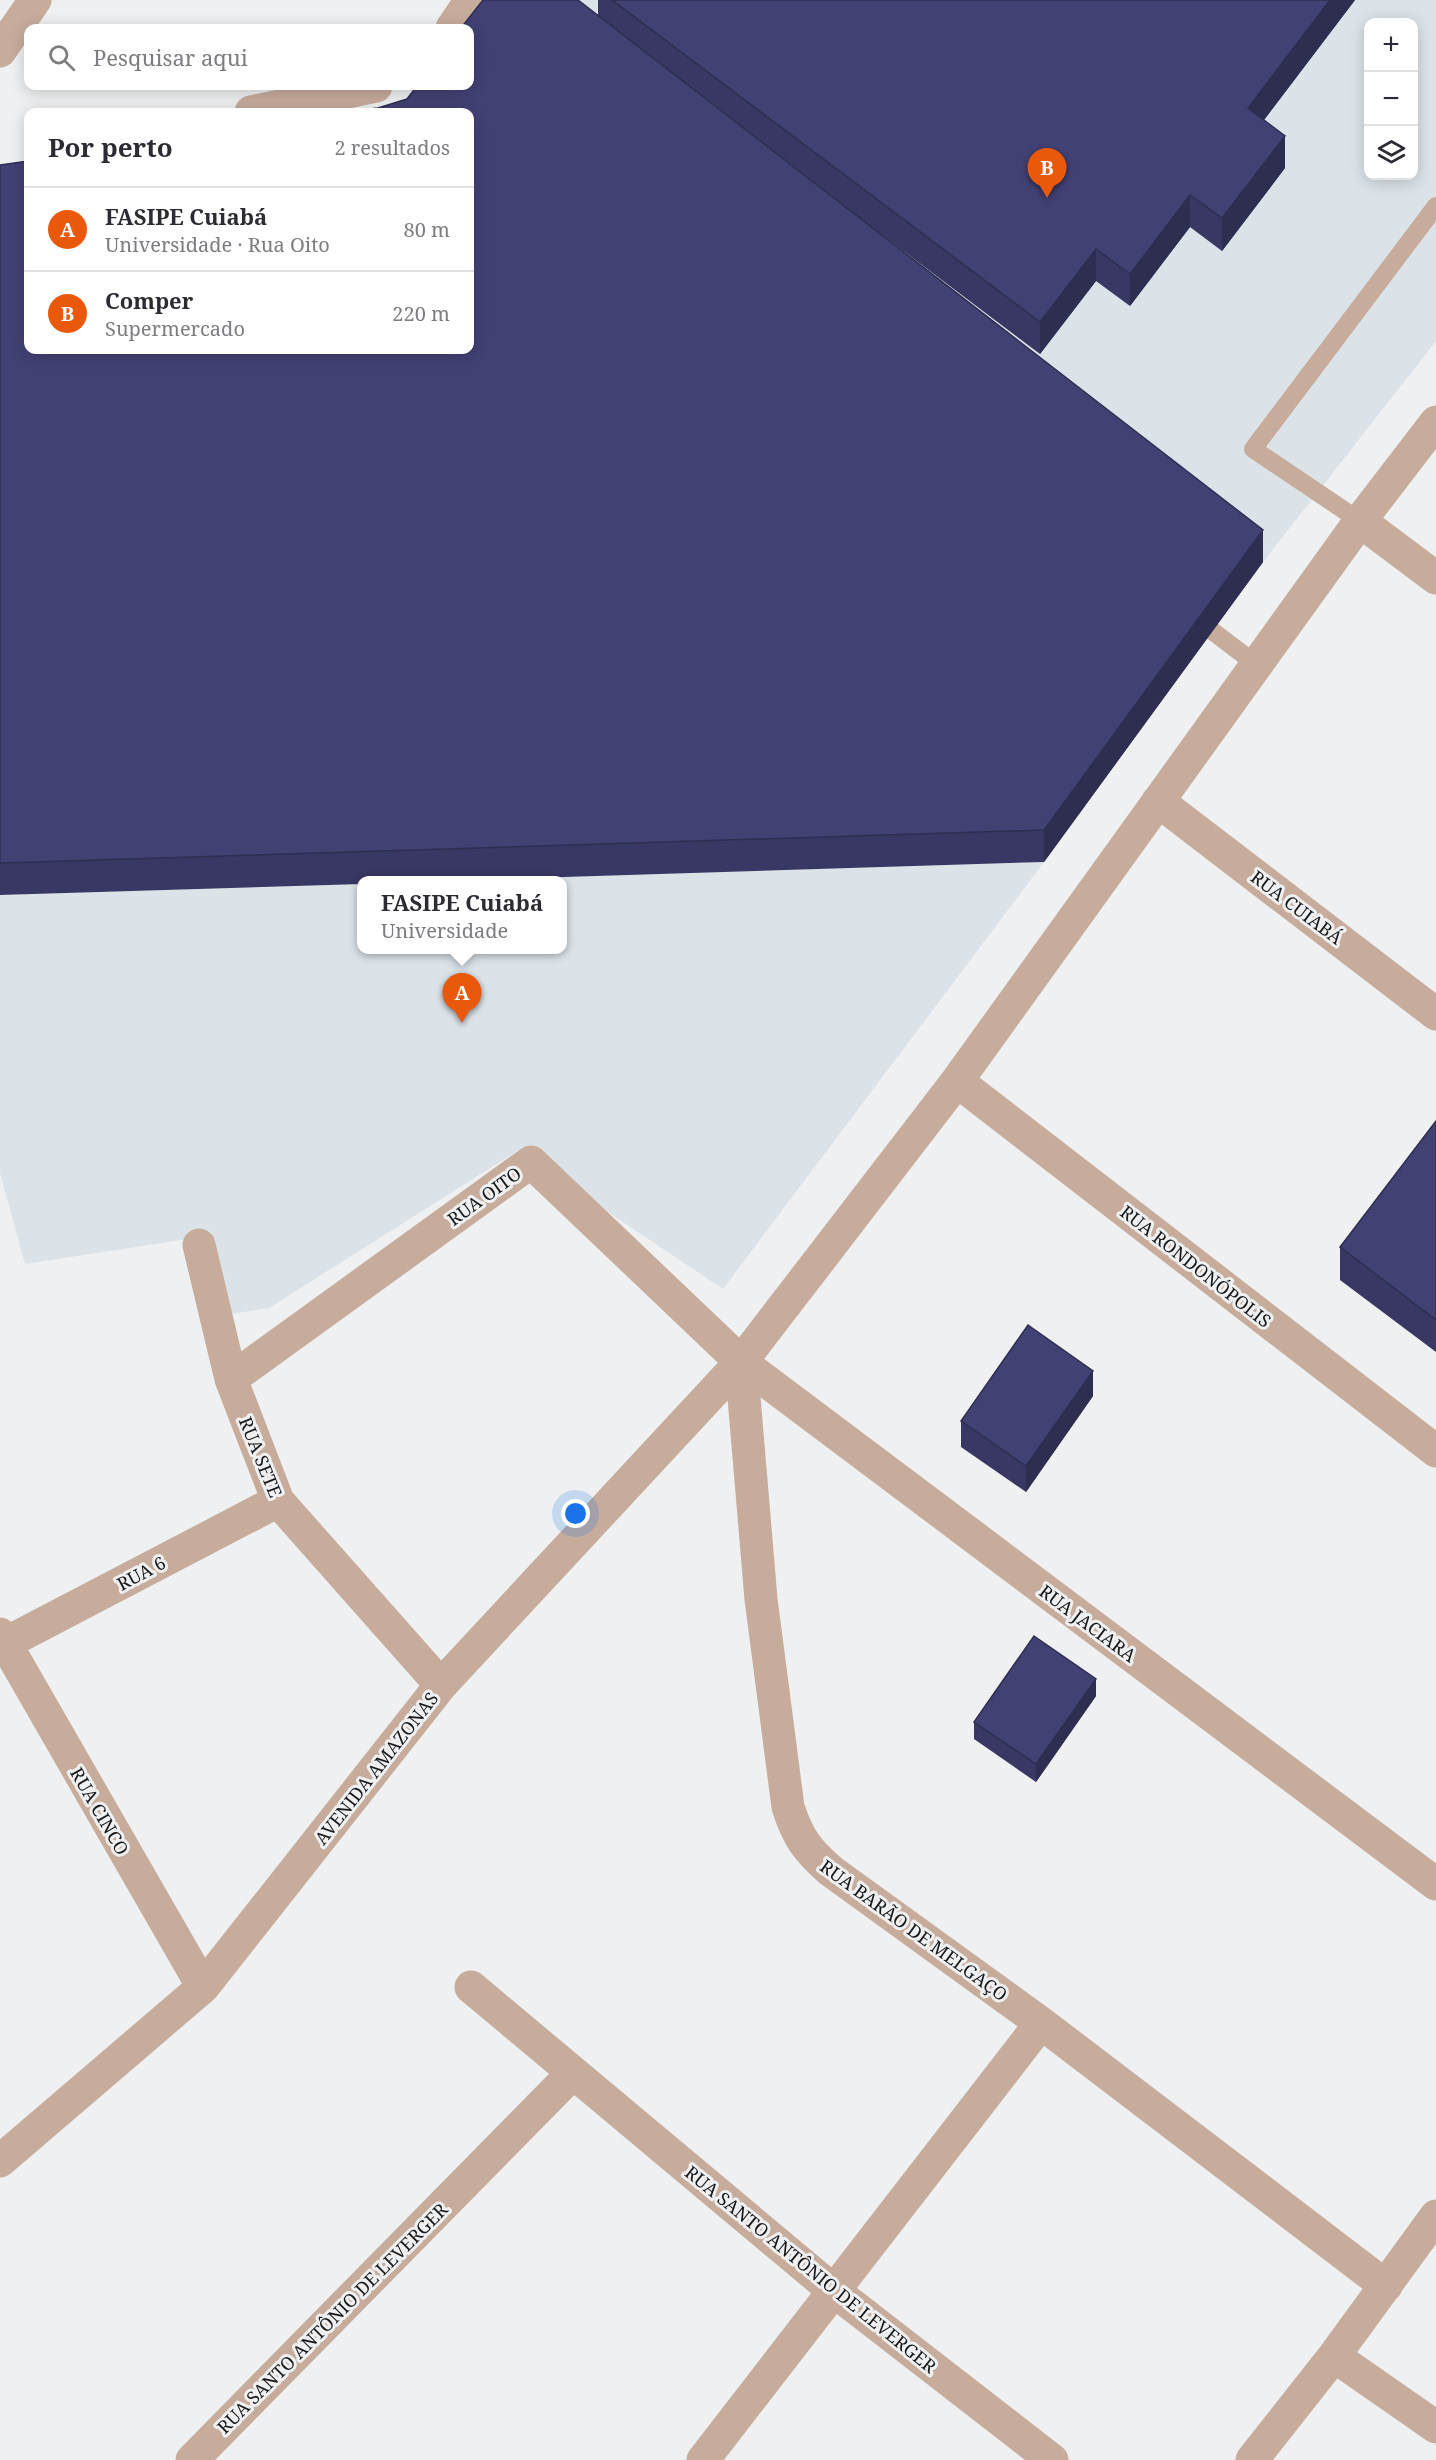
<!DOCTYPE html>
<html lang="pt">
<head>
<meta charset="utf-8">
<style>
  :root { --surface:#fff; --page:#f2f2f3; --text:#2b2b33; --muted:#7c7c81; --line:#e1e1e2; --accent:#ea580c }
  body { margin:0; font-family:"Noto Serif",serif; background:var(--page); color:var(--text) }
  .controls { position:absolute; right:18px; top:18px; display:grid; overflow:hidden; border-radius:12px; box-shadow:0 3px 15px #0003 }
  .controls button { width:54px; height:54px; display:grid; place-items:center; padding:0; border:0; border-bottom:2px solid var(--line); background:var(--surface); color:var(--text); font:30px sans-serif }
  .you { position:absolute; left:576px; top:1514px; width:21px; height:21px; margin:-15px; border:4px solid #fff; border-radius:50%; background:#1a73e8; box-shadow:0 0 0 9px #1a73e833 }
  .badge { display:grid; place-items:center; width:39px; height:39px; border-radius:50%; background:var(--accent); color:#fff; font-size:20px; font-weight:700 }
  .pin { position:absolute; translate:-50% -50px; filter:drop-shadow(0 2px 3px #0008) }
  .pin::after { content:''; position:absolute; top:32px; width:21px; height:18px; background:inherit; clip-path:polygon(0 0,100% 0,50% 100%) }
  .popup { position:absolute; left:357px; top:876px; width:210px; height:78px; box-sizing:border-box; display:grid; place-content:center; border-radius:12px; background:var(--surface); filter:drop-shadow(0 2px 4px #0005); font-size:20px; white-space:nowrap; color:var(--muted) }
  .popup b { font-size:22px; color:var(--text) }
  .popup::after { content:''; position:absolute; left:50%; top:100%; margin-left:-12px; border:12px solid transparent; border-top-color:var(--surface) }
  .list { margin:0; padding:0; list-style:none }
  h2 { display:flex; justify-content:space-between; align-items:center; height:78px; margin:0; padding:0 24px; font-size:26px }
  h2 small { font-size:20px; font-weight:400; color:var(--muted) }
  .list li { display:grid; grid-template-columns:39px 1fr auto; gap:18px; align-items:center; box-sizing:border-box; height:84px; padding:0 24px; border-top:2px solid var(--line) }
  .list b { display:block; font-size:22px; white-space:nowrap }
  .list p { margin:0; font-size:20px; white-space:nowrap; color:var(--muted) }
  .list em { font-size:20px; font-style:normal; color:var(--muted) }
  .icon { flex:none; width:33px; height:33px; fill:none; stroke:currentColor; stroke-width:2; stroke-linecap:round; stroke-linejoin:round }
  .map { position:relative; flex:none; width:1436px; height:2460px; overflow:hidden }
  .search { position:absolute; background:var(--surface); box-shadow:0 3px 15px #0003; left:24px; top:24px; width:450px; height:66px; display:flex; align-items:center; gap:15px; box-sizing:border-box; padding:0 21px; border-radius:12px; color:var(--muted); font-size:22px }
  .panel { position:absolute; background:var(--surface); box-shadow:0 3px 15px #0003; left:24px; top:108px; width:450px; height:246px; border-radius:12px }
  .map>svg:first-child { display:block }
  .built { fill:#dbe3e9; fill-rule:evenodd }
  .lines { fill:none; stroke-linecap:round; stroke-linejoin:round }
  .service { stroke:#c7ac9c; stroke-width:18 }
  .minor { stroke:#c7ac9c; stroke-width:33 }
  .wall { fill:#393864 }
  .shaded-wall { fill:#2e2e51 }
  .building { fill:#424174; stroke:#2e2e51; stroke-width:1.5 }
  .labels { text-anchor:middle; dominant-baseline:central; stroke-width:6; stroke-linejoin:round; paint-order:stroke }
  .street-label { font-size:18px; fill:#19191a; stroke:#eef0f1 }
</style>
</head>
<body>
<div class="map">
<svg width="1436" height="2460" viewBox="0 0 1436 2460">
  <rect width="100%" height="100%" fill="#eef0f1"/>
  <!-- built -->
  <path class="built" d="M536 0H1436V341L1263 562ZM1368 22H1414V176H1368Z
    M1044 862 723 1289 517 1151 269 1308 231 1314 207 1236 25 1264 0 1173V895L361 884 362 950H562V880H465Z"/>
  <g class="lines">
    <!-- service -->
    <path class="service" d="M1360 521 1253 449 1436 206
      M1194 617 1257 665"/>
    <!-- minor -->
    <path class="minor" d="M452 28 471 0
      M0 51 35 0
      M251 112 376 86
      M1360 521 1436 578
      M1158 801 1436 1014
      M957 1081 1436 1451
      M199 1245 231 1379 278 1501 441 1685
      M741 1362 761 1599 788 1807C798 1838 807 1850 831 1871L1041 2023 1386 2286
      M231 1379 531 1162 741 1362 1436 1884
      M0 1634 203 1987
      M4 1644 278 1501
      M471 1987 834 2291 1052 2460
      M0 2161 203 1987 441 1685 741 1362 957 1081 1360 521 1436 422
      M1334 2356 1436 2427
      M192 2460 572 2074
      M703 2460 1041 2023
      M1252 2460 1334 2356 1436 2216"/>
  </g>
  <!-- wall -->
  <path class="wall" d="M598 0H1355L1264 120 1285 168 1222 251 1190 227 1130 306 1096 281 1040 354 873 228 1263 562 1044 862 466 880H362V884L0 895V165L378 108 407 99 598 16Z
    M1436 1121V1352L1340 1280V1247Z
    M1093 1396 1026 1492 961 1447V1421Z
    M1096 1696 1036 1782 974 1739V1722Z"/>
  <!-- shaded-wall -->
  <path class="shaded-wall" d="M1330 0H1355L1248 141V108Z
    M1285 136V168L1222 251V218Z
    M1190 195V227L1130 306V274Z
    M1096 249V281L1040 354V322Z
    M1263 530V562L1044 862V830Z
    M1093 1371V1396L1026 1492V1466Z
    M1096 1679V1696L1036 1782V1764Z"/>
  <!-- building -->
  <path class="building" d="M483 0H578L1263 530 1044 830 0 863V165L28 161V350H470V112H346L378 108 407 99 417 86H470V28H461Z
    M612 0H1330L1248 108 1285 136 1222 218 1190 195 1130 274 1096 249 1040 322Z
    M1436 1121V1320L1340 1247Z
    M1028 1325 1093 1371 1026 1466 961 1421Z
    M1034 1636 1096 1679 1036 1764 974 1722Z"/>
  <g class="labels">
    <!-- street labels -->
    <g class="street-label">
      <text transform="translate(1297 907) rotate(37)">RUA CUIABÁ</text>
      <text transform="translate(484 1196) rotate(-36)">RUA OITO</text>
      <text transform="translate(1196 1266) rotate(38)">RUA RONDONÓPOLIS</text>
      <text transform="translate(261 1457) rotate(68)">RUA SETE</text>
      <text transform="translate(141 1573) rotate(-28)">RUA 6</text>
      <text transform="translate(1088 1623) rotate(37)">RUA JACIARA</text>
      <text transform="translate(376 1768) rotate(-52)">AVENIDA AMAZONAS</text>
      <text transform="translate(100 1811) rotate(60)">RUA CINCO</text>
      <text transform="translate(914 1930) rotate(36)">RUA BARÃO DE MELGAÇO</text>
      <text transform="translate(811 2269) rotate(39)">RUA SANTO ANTÔNIO DE LEVERGER</text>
      <text transform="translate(332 2318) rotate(-45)">RUA SANTO ANTÔNIO DE LEVERGER</text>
    </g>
  </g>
</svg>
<div class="controls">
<button>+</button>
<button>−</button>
<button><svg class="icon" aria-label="layers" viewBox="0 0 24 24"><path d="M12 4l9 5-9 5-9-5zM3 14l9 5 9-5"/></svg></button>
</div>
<div class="you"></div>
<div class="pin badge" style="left:462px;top:1023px">A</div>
<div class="popup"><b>FASIPE Cuiabá</b>Universidade</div>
<div class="pin badge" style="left:1047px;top:198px">B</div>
<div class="search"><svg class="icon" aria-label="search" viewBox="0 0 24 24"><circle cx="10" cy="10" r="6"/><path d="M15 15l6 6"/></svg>Pesquisar aqui</div>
<section class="panel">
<h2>Por perto<small>2 resultados</small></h2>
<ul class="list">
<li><span class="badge">A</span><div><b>FASIPE Cuiabá</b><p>Universidade · Rua Oito</p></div><em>80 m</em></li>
<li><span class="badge">B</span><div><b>Comper</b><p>Supermercado</p></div><em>220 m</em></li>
</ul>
</section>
</div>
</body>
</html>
